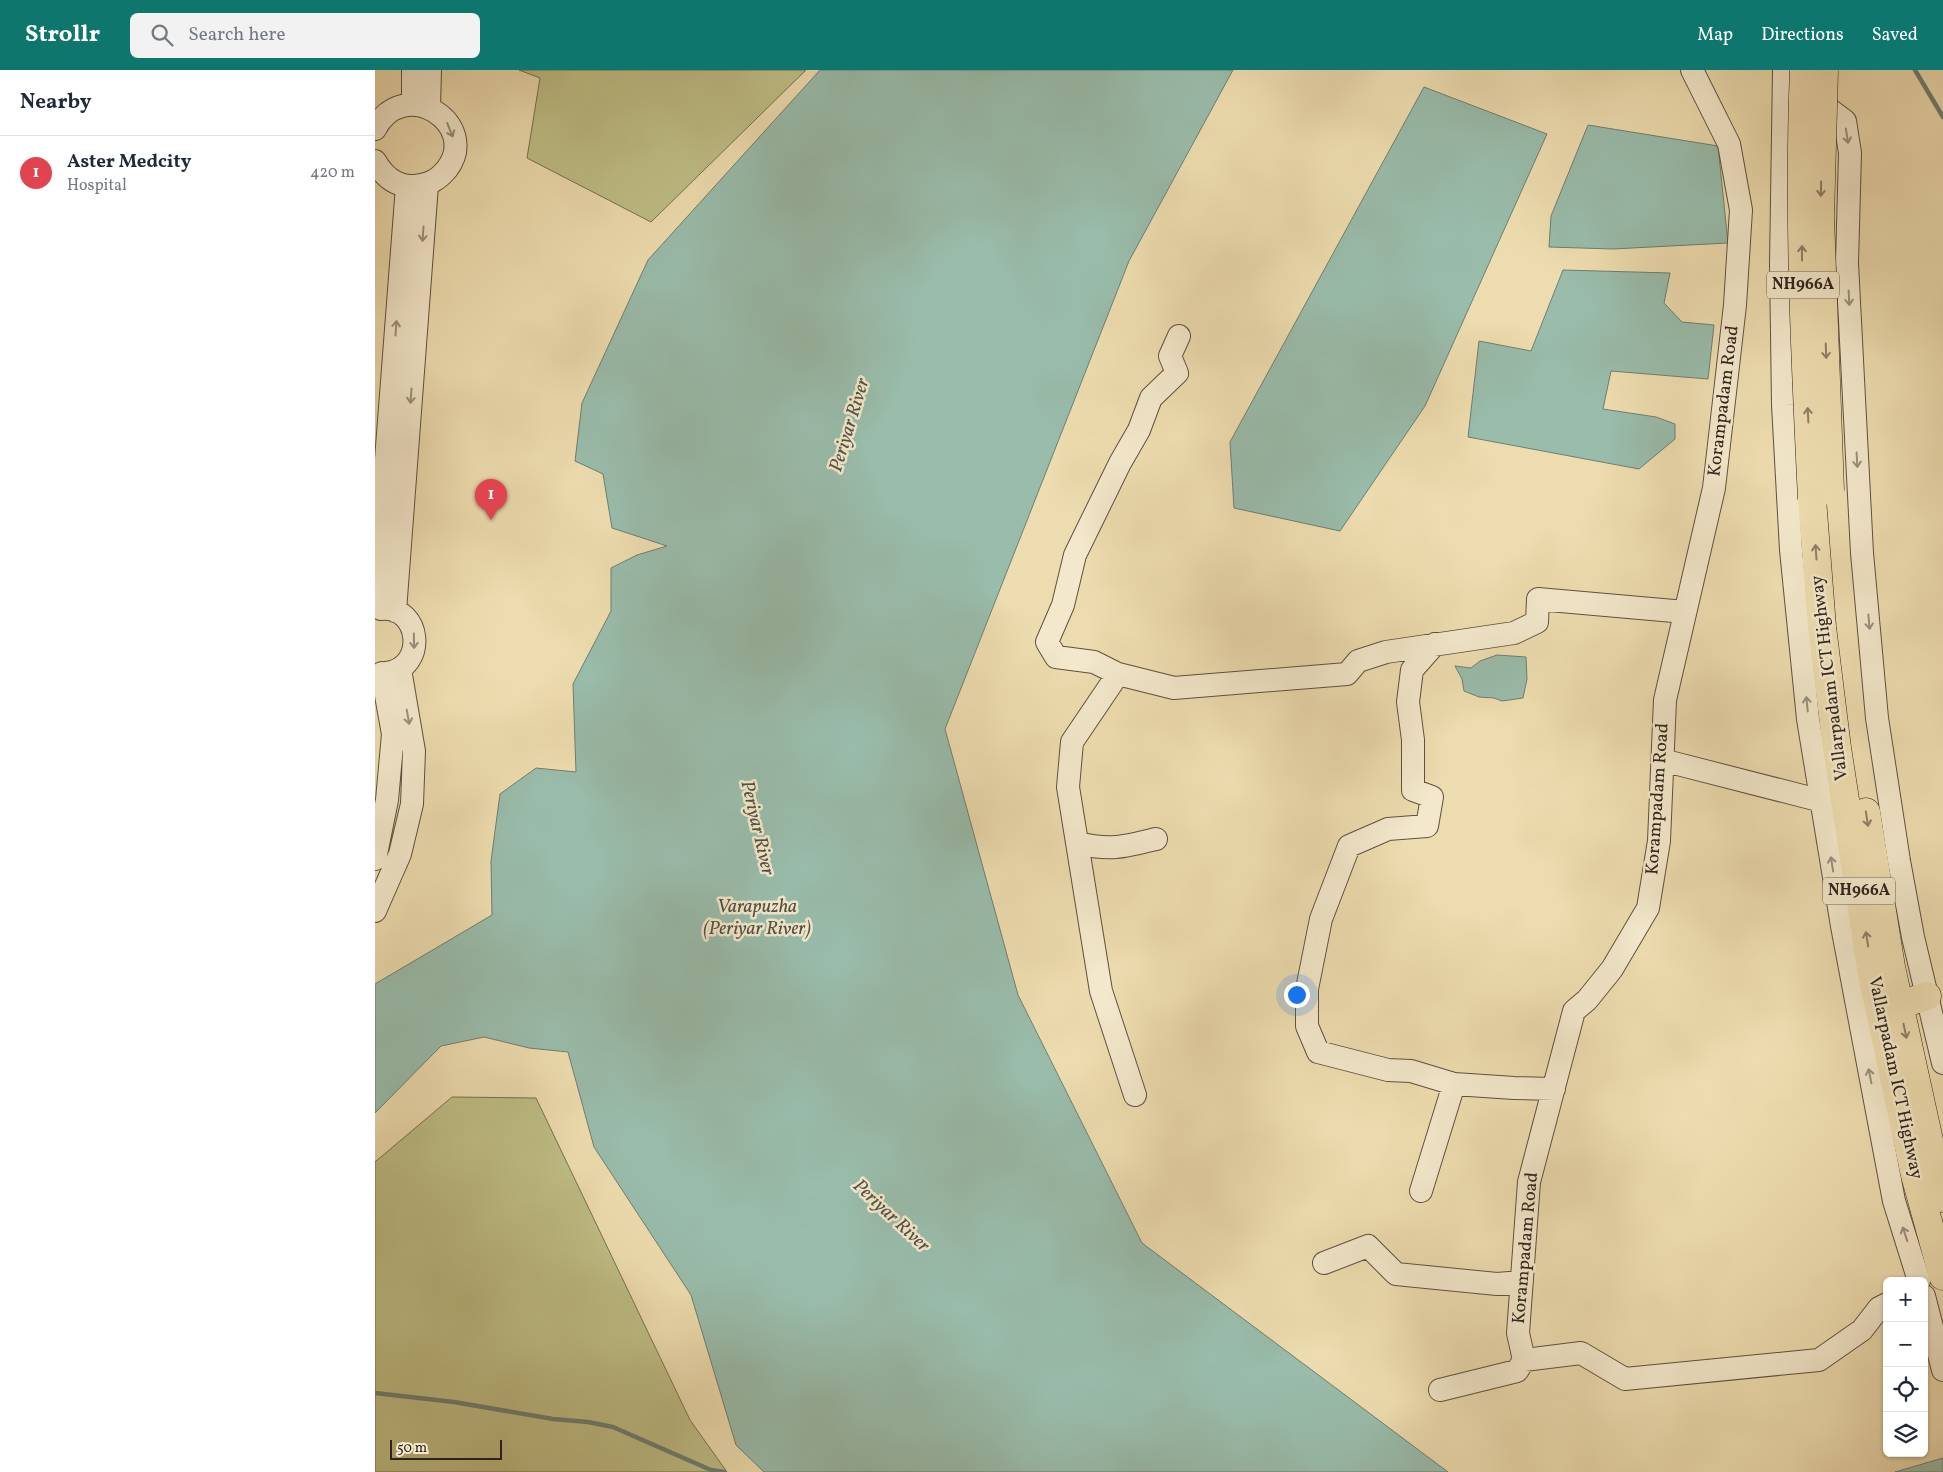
<!DOCTYPE html>
<html lang="en">
<head>
<meta charset="utf-8">
<style>
  :root { --surface:#fff; --page:#f2f2f3; --text:#1f2937; --muted:#747a83; --line:#e0e1e3; --accent:#0f766e }
  body { margin:0; font-family:Vollkorn,serif; background:var(--page); color:var(--text) }
  .controls { position:absolute; right:15px; bottom:15px; display:grid; overflow:hidden; border-radius:8px; box-shadow:0 1px 4px #0004 }
  .controls button { width:45px; height:45px; display:grid; place-items:center; padding:0; border:0; border-bottom:1px solid var(--line); background:var(--surface); color:var(--text); font:25px sans-serif }
  .scale { position:absolute; left:15px; bottom:12px; width:112px; box-sizing:border-box; padding-left:5px; border:2px solid #30221c; border-top:0; font-size:14px; line-height:18px; white-space:nowrap; color:#30221c; -webkit-text-stroke:4px #f3e8cb; paint-order:stroke }
  .you { position:absolute; left:921px; top:924px; width:18px; height:18px; margin:-12px; border:4px solid #fff; border-radius:50%; background:#1a73e8; box-shadow:0 0 0 8px #1a73e833 }
  .badge { display:grid; place-items:center; width:32px; height:32px; border-radius:50%; background:var(--accent); color:#fff; font-size:16px; font-weight:700 }
  .pin { position:absolute; translate:-50% -41px; filter:drop-shadow(0 1px 2px #0008) }
  .pin::after { content:''; position:absolute; top:26px; width:18px; height:15px; background:inherit; clip-path:polygon(0 0,100% 0,50% 100%) }
  .list { margin:0; padding:0; list-style:none }
  h2 { display:flex; justify-content:space-between; align-items:center; height:65px; margin:0; padding:0 20px; font-size:21px }
  h2 small { font-size:16px; font-weight:400; color:var(--muted) }
  .list li { display:grid; grid-template-columns:32px 1fr auto; gap:15px; align-items:center; box-sizing:border-box; height:75px; padding:0 20px; border-top:1px solid var(--line) }
  .list b { display:block; font-size:19px; white-space:nowrap }
  .list p { margin:0; font-size:16px; white-space:nowrap; color:var(--muted) }
  .list em { font-size:16px; font-style:normal; color:var(--muted) }
  .icon { flex:none; width:28px; height:28px; fill:none; stroke:currentColor; stroke-width:2; stroke-linecap:round; stroke-linejoin:round }
  .map { position:relative; flex:none; width:1568px; height:1402px; overflow:hidden }
  header { display:flex; align-items:center; gap:30px; box-sizing:border-box; height:70px; padding:0 25px; background:var(--accent); color:#fff }
  header strong { font-size:24px }
  nav { display:flex; gap:28px; margin-inline-start:auto; font-size:18px }
  .search { width:350px; height:45px; background:var(--page); display:flex; align-items:center; gap:12px; box-sizing:border-box; padding:0 18px; border-radius:8px; color:var(--muted); font-size:19px }
  main { display:flex }
  aside { flex:1; background:var(--surface) }
  .map>svg:first-child { display:block }
  .green { fill:#bfbe86; stroke:#787051 }
  .water { fill:#99bcab; stroke:#6f7e72 }
  .lines { fill:none; stroke-linecap:round; stroke-linejoin:round }
  .stream { stroke:#6f7e72; stroke-width:4.5 }
  .minor-casing { stroke:#5f5041; stroke-width:24 }
  .highway-casing { stroke:#30221c; stroke-width:29 }
  .minor { stroke:#f3e8cb; stroke-width:22 }
  .highway { stroke:#eddcaf; stroke-width:28 }
  .highway-bridge-casing { stroke:#30221c; stroke-width:29; stroke-linecap:butt }
  .highway-bridge { stroke:#eddcaf; stroke-width:28 }
  .oneway { stroke:#9b8f7c }
  .oneway2 { stroke:#8e7f66 }
  .labels { text-anchor:middle; dominant-baseline:central; stroke-width:5; stroke-linejoin:round; paint-order:stroke }
  .shield { fill:#f3e8cb; stroke:#6a5d50; stroke-width:1 }
  .shield-label { font-size:16px; font-weight:bold; fill:#30221c }
  .street-label { font-size:18px; fill:#30221c; stroke:#f3e8cb }
  .water-label { font-size:19px; font-style:italic; fill:#505047; stroke:#f3e8cb }
</style>
</head>
<body>
<header>
<strong>Strollr</strong>
<div class="search"><svg class="icon" aria-label="search" viewBox="0 0 24 24"><circle cx="10" cy="10" r="6"/><path d="M15 15l6 6"/></svg>Search here</div>
<nav><a>Map</a><a>Directions</a><a>Saved</a></nav>
</header>
<main>
<aside>
<h2>Nearby<small></small></h2>
<ul class="list">
<li><span class="badge" style="background:#e0444e">1</span><div><b>Aster Medcity</b><p>Hospital</p></div><em>420 m</em></li>
</ul>
</aside>
<div class="map">
<svg width="1568" height="1402" viewBox="0 0 1568 1402">
  <rect width="100%" height="100%" fill="#eddcaf"/>
  <filter id="stains"><feTurbulence type="fractalNoise" baseFrequency=".004" numOctaves="4"/><feColorMatrix values="0 0 0 0 .2 0 0 0 0 .09 0 0 0 0 .02 0 0 0 .5 -.17"/></filter>
  <radialGradient id="worn" r=".72"><stop offset=".6" stop-color="#630" stop-opacity="0"/><stop offset="1" stop-color="#630" stop-opacity=".3"/></radialGradient>
  <!-- green -->
  <path class="green" d="M144 0H431L276 152 152 88 165 8Z
    M77 1027 161 1028 315 1350 352 1402H0V1092Z"/>
  <!-- water -->
  <path class="water" d="M445 0H858L754 191 570 659 643 925 767 1173 1073 1402H389L361 1375 316 1225 219 1077 193 982 154 978 109 967 66 976 0 1043V914L117 845 116 791 125 724 161 698 201 702 198 614 236 541V498L262 485 292 476 237 458 228 404 200 391 207 333 273 190Z
    M1049 17 1172 64 1050 336 965 461 859 438 855 372Z
    M1213 55 1343 76 1353 173 1238 179 1174 177 1176 146Z
    M1188 200 1295 203 1289 233 1307 252 1339 255 1333 309 1236 301 1228 339 1281 347 1300 354V369L1264 399 1093 367 1104 271 1156 281Z
    M1122 585 1151 587 1152 609 1148 628 1127 631 1119 628 1104 627 1089 621 1087 609 1080 596 1096 598 1105 591Z
    M1568 1388V1402H1520Z"/>
  <g class="lines">
    <!-- stream -->
    <path class="stream" d="M1540 0 1568 47
      M0 1323 79 1332 178 1349 213 1352 238 1357 336 1400 349 1402"/>
    <!-- minor casing -->
    <g class="minor-casing">
      <path id="minor" d="M1317 0 1354 74 1366 140 1360 235 1339 418 1290 630 1284 771 1273 838 1237 899 1212 930 1199 941 1154 1112 1143 1263 1149 1290 1206 1283 1250 1309 1444 1290 1487 1260 1504 1238 1512 1234
        M1409 0 1406 194 1408 335 1416 480 1433 649 1467 856 1519 1131 1544 1211
        M1437 29 1442 30 1470 51 1475 83 1472 193 1487 483 1502 648 1524 791 1538 867 1568 993
        M38 34V0
        M54 37 55 0
        M0 59C29 4 106 54 72 99 63 110 54 115 39 116 21 117 9 107 0 91
        M804 266 795 286 802 303 776 328 764 360 745 393 700 485 688 535 672 572 681 587 719 592 743 604 799 618 972 604 983 591 1011 582 1139 563 1162 552 1163 529 1310 542
        M0 533 32 116
        M6 539C46 535 53 598 11 603
        M20 541 52 115
        M1060 574 1037 600 1033 632 1038 670V720L1057 727 1052 756 1013 759 974 776 946 849 932 919V956L943 982 1013 1000 1036 1001 1079 1014 1139 1018 1179 1019
        M743 604 697 672 693 717 726 921 760 1025
        M1287 690 1447 731
        M702 773C735 781 749 777 781 769
        M0 789 12 730 18 664 7 603
        M0 841 25 784 37 734 39 681 25 599
        M1046 1121 1079 1014
        M949 1193 993 1176 1021 1204 1122 1214 1147 1212
        M1549 1226 1568 1300
        M1065 1320 1142 1301 1149 1290"/>
    </g>
    <!-- highway casing -->
    <g class="highway-casing">
      <path id="highway" d="M1437 429 1447 557 1462 678 1497 904 1540 1105 1568 1206
        M1491 742 1516 897 1560 1098 1568 1128
        M1524 935 1552 926"/>
    </g>
    <!-- minor -->
    <use href="#minor" class="minor"/>
    <!-- highway -->
    <use href="#highway" class="highway"/>
    <!-- highway-bridge casing -->
    <g class="highway-bridge-casing">
      <path id="highway-bridge" d="M1429 0C1423 143 1430 286 1437 429
        M1449 0 1445 147 1455 421"/>
    </g>
    <!-- highway-bridge -->
    <use href="#highway-bridge" class="highway-bridge"/>
  </g>
  <!-- one-way arrows -->
  <defs><path id="oneway-shaft" d="M-6 0H5M1.5-3L5.5 0L1.5 3" fill="none" stroke-width="1.6" stroke-linecap="round" stroke-linejoin="round" transform="scale(1.25)"/></defs>
  <g class="oneway">
    <use href="#oneway-shaft" transform="translate(75 60) rotate(68)"/>
    <use href="#oneway-shaft" transform="translate(1472 66) rotate(81)"/>
    <use href="#oneway-shaft" transform="translate(48 164) rotate(94)"/>
    <use href="#oneway-shaft" transform="translate(1474 228) rotate(87)"/>
    <use href="#oneway-shaft" transform="translate(21 258) rotate(-86)"/>
    <use href="#oneway-shaft" transform="translate(36 326) rotate(94)"/>
    <use href="#oneway-shaft" transform="translate(1482 390) rotate(87)"/>
    <use href="#oneway-shaft" transform="translate(1494 552) rotate(85)"/>
    <use href="#oneway-shaft" transform="translate(39 571) rotate(89)"/>
    <use href="#oneway-shaft" transform="translate(1432 634) rotate(-96)"/>
    <use href="#oneway-shaft" transform="translate(33 647) rotate(80)"/>
    <use href="#oneway-shaft" transform="translate(1457 794) rotate(-99)"/>
    <use href="#oneway-shaft" transform="translate(1495 1006) rotate(-101)"/>
    <use href="#oneway-shaft" transform="translate(1530 1164) rotate(-108)"/>
  </g>
  <g class="oneway2">
    <use href="#oneway-shaft" transform="translate(1446 119) rotate(91)"/>
    <use href="#oneway-shaft" transform="translate(1427 183) rotate(-90)"/>
    <use href="#oneway-shaft" transform="translate(1451 281) rotate(88)"/>
    <use href="#oneway-shaft" transform="translate(1433 345) rotate(-93)"/>
    <use href="#oneway-shaft" transform="translate(1441 482) rotate(-94)"/>
    <use href="#oneway-shaft" transform="translate(1492 749) rotate(81)"/>
    <use href="#oneway-shaft" transform="translate(1492 869) rotate(-99)"/>
    <use href="#oneway-shaft" transform="translate(1530 961) rotate(78)"/>
  </g>
  <g class="labels">
    <!-- shield labels -->
    <g class="shield">
      <rect x="1392" y="201.5" width="72" height="27" rx="4"/>
      <rect x="1448" y="807.5" width="72" height="27" rx="4"/>
    </g>
    <g class="shield-label">
      <text x="1428" y="215">NH966A</text>
      <text x="1484" y="821">NH966A</text>
    </g>
    <!-- street labels -->
    <g class="street-label">
      <text transform="translate(1349 331) rotate(-83)">Korampadam Road</text>
      <text transform="translate(1455 608) rotate(-97)">Vallarpadam ICT Highway</text>
      <text transform="translate(1283 729) rotate(-86)">Korampadam Road</text>
      <text transform="translate(1520 1008) rotate(78)">Vallarpadam ICT Highway</text>
      <text transform="translate(1151 1178) rotate(-85)">Korampadam Road</text>
    </g>
    <!-- water labels -->
    <g class="water-label">
      <text transform="translate(475 355) rotate(-73)">Periyar River</text>
      <text transform="translate(382 758) rotate(77)">Periyar River</text>
      <text x="382" y="837">Varapuzha<tspan x="382" dy="22">(Periyar River)</tspan></text>
      <text transform="translate(516 1146) rotate(43)">Periyar River</text>
    </g>
  </g>
  <rect width="100%" height="100%" filter="url(#stains)"/>
  <rect width="100%" height="100%" fill="url(#worn)"/>
</svg>
<div class="controls">
<button>+</button>
<button>−</button>
<button><svg class="icon" aria-label="locate" viewBox="0 0 24 24"><circle cx="12" cy="12" r="6"/><path d="M12 2v4M12 18v4M2 12h4M18 12h4"/></svg></button>
<button><svg class="icon" aria-label="layers" viewBox="0 0 24 24"><path d="M12 4l9 5-9 5-9-5zM3 14l9 5 9-5"/></svg></button>
</div>
<div class="scale">50 m</div>
<div class="you"></div>
<div class="pin badge" style="left:116px;top:450px;background:#e0444e">1</div>
</div>
</main>
</body>
</html>
